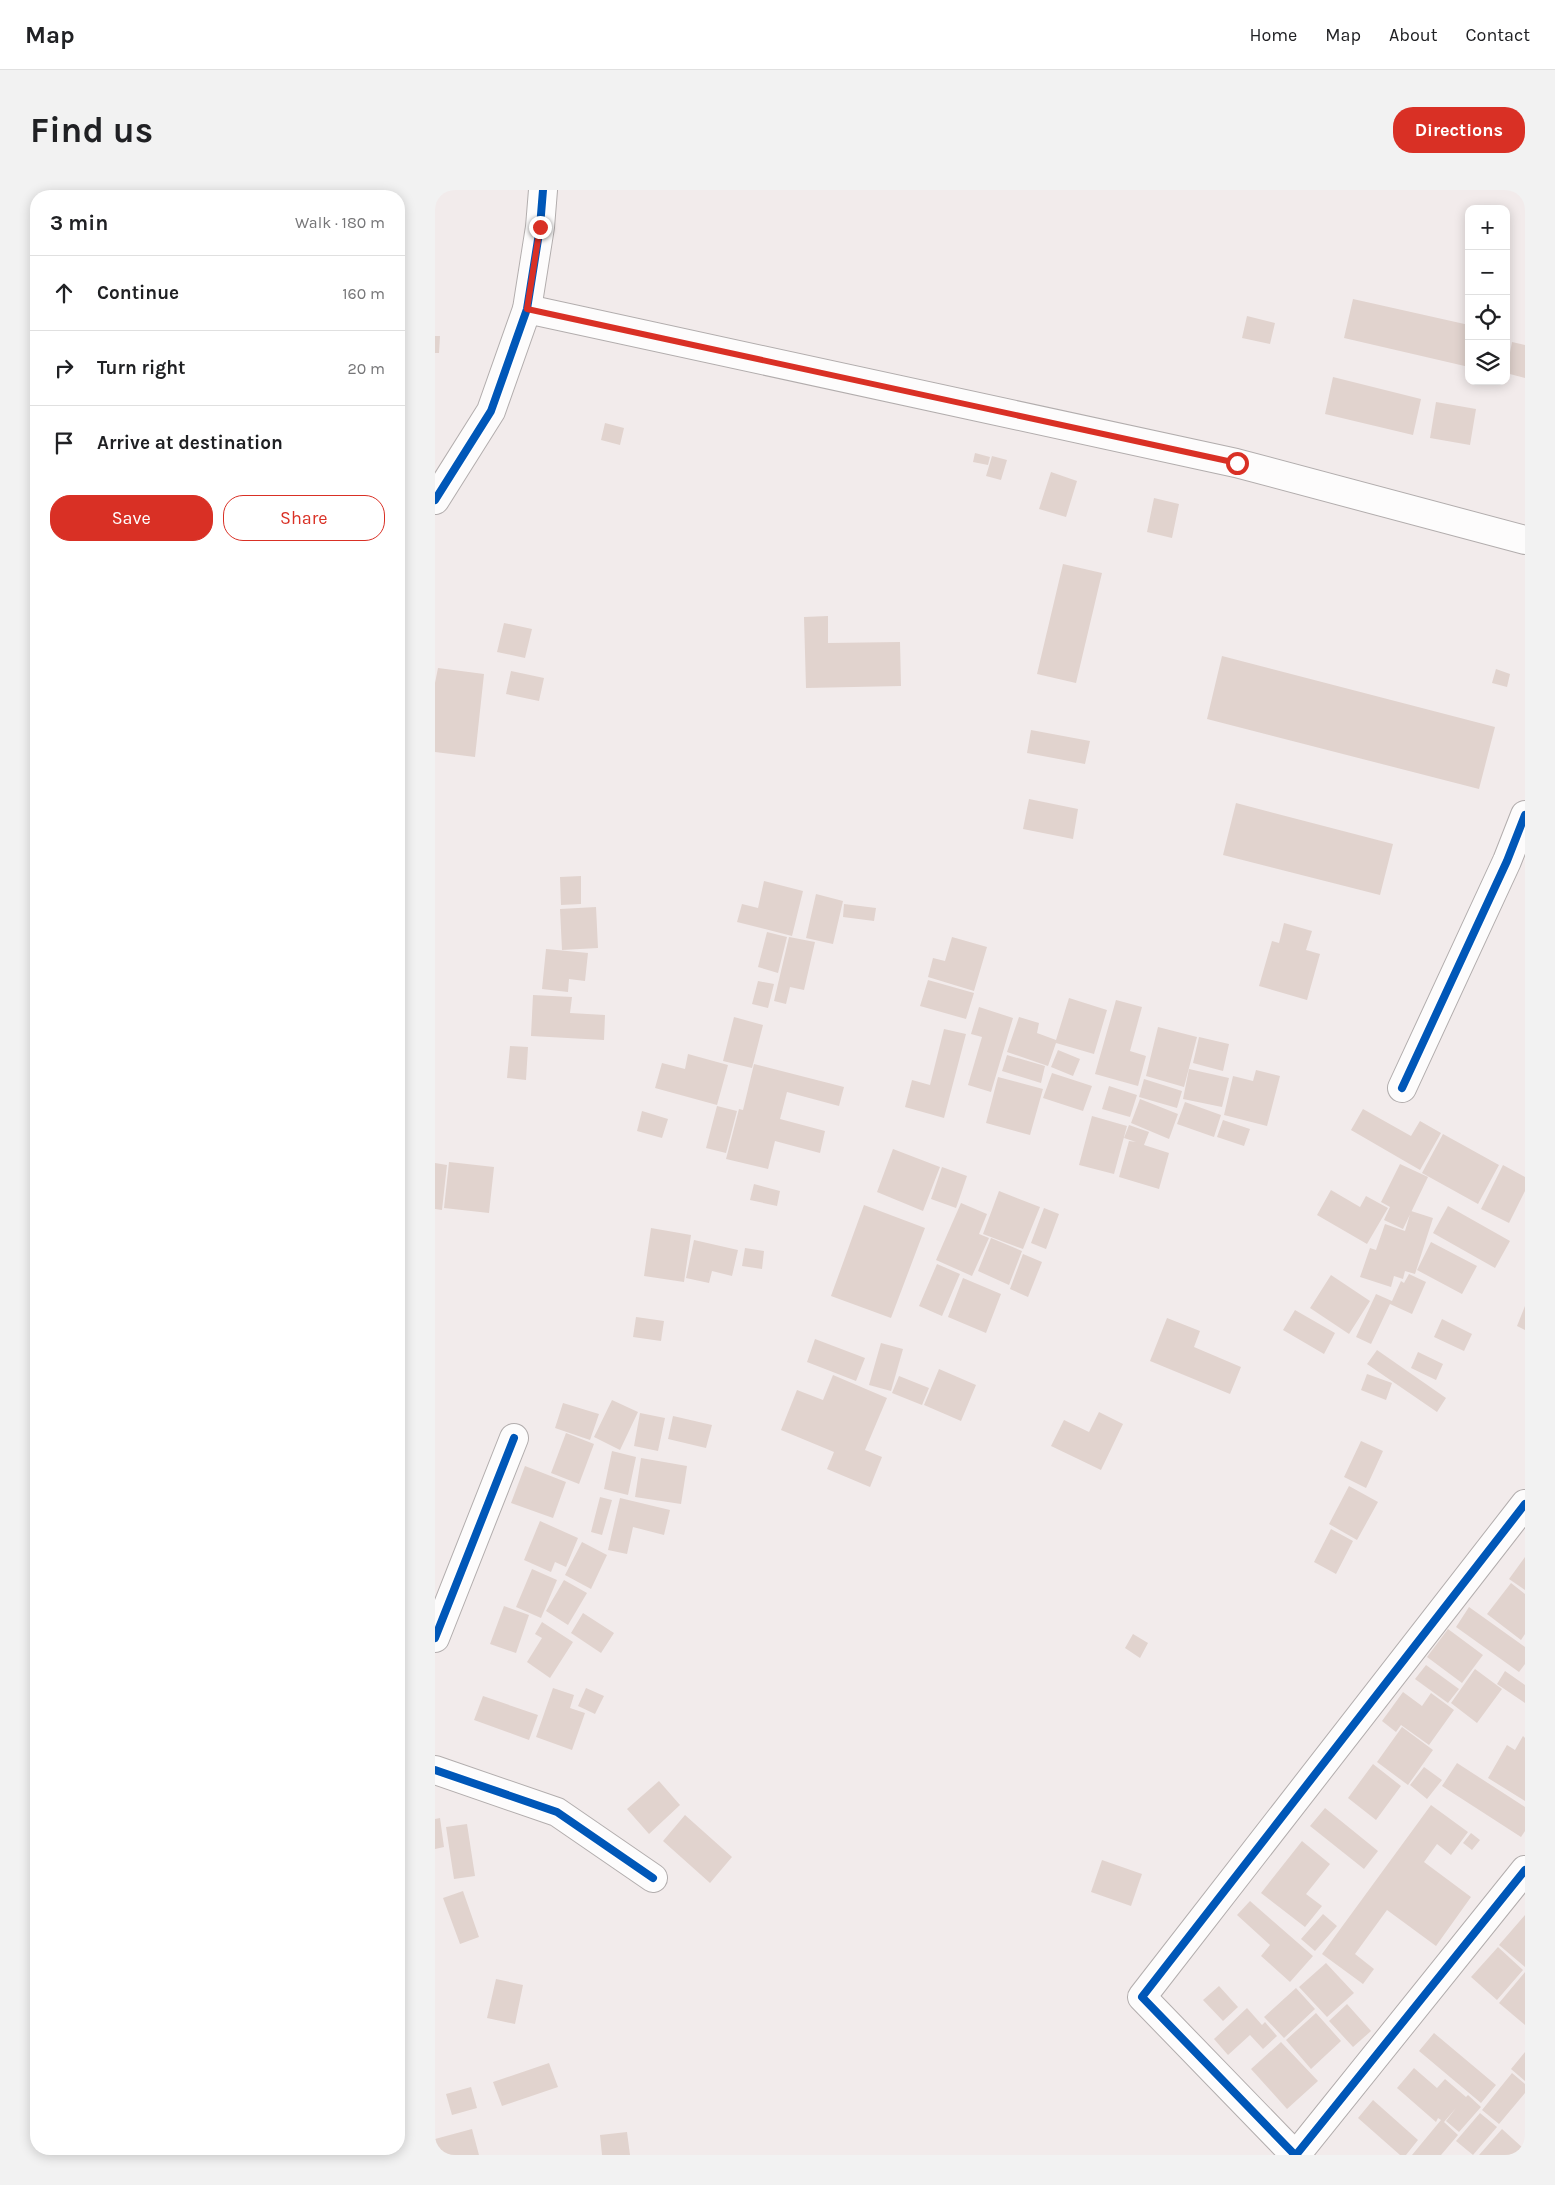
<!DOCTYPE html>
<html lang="en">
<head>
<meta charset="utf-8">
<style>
  :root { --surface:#fff; --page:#f2f2f2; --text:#202124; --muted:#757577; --line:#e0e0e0; --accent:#d93025 }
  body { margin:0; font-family:Karla,sans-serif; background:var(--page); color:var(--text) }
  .controls { position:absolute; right:15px; top:15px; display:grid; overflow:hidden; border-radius:10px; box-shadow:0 2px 12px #0003 }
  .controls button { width:45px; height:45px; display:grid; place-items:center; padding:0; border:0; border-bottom:1px solid var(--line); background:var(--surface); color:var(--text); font:25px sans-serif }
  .stop { position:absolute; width:15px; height:15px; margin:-11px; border:4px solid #d93025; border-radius:50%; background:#fff }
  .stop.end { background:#d93025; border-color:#fff; box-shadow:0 1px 5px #0008 }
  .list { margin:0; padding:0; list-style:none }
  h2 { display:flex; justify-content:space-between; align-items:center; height:65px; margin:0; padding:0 20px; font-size:21px }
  h2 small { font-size:16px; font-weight:400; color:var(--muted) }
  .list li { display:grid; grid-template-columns:32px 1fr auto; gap:15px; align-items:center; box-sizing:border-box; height:75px; padding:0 20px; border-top:1px solid var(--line) }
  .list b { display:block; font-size:19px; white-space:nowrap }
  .list em { font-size:16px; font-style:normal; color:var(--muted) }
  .actions { display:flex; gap:10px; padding:15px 20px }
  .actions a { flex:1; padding:11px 0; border:1px solid var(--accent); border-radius:20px; text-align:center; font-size:18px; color:var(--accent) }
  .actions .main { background:var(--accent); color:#fff }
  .icon { flex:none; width:28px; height:28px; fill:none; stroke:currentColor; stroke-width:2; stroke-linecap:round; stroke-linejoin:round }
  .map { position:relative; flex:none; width:1090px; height:1965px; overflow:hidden; border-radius:20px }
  header { display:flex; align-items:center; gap:30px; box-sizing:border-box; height:70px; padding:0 25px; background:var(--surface); border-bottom:1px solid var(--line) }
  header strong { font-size:24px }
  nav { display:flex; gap:28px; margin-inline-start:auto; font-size:18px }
  .intro { display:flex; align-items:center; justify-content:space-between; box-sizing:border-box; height:120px; padding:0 30px }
  h1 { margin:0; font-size:35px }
  .button { padding:12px 22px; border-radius:20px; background:var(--accent); color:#fff; font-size:18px; font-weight:700 }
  main { display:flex; gap:30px; padding:0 30px }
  aside { flex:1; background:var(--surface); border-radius:20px; box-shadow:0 2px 12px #0003 }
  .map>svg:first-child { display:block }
  .building { fill:#e1d3ce }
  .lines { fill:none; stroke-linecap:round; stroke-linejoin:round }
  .minor-casing { stroke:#b2adad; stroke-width:30 }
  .major-casing { stroke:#b2adad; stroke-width:30 }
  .minor { stroke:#fdfcfc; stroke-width:28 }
  .major { stroke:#fdfcfc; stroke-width:28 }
  .cycleway-casing { stroke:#fff; stroke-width:11 }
  .cycleway { stroke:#0057b8; stroke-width:8 }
  .route { stroke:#d93025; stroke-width:6 }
</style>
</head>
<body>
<header>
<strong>Map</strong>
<nav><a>Home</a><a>Map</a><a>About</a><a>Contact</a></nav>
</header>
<div class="intro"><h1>Find us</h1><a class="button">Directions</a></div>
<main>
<aside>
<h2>3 min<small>Walk · 180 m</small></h2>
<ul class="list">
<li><svg class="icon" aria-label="ahead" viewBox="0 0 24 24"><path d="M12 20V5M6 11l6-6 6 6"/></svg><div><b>Continue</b></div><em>160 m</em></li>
<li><svg class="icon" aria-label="right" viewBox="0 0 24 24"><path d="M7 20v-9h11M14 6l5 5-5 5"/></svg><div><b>Turn right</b></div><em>20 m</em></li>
<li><svg class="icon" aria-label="arrive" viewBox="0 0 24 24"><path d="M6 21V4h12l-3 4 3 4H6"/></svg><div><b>Arrive at destination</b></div></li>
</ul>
<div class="actions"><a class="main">Save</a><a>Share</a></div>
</aside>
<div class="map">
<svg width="1090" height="1965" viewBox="0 0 1090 1965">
  <rect width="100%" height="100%" fill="#f2ebeb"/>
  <!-- building -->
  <path class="building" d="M918 109 1034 135V177L909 148Z
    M812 126 840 133 835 154 807 148Z
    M0 146H5L4 163H0Z
    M1077 152 1090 155V188L1071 183Z
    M898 187 986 209 978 245 890 224Z
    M1001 212 1041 219 1035 255 995 248Z
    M170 233 189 238 185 255 166 250Z
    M540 263 555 267 553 275 538 272Z
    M557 266 572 270 566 290 551 286Z
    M616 282 642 291 631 327 604 319Z
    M719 308 744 314 737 348 712 342Z
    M628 374 667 383 641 493 602 484Z
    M393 426V453L465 452 466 496 371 498 369 427Z
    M69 433 97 439 90 468 62 462Z
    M787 466 1060 537 1044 599 772 529Z
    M3 478 49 484 40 567 0 562V493Z
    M1061 479 1075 484 1072 497 1057 493Z
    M76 481 109 488 104 511 71 504Z
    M596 540 655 551 650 574 592 563Z
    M594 609 643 619 638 649 588 639Z
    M801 613 958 654 945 705 788 665Z
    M146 686V714L126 715 125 687Z
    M329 691 368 701 357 746 302 732 307 714 323 718Z
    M381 704 408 711 398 754 371 748Z
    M409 714 441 718 439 731 408 727Z
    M161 717 163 758 127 760 125 719Z
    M849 733 877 741 871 760 885 764 872 810 824 796 837 751 844 753Z
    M332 742 352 747 343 783 323 777Z
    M354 747 380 752 369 800 355 797 351 814 339 811Z
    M517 747 552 757 539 801 493 787 498 768 510 771Z
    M111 759 153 763 150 791 134 789 133 802 107 799Z
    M493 790 539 803 531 829 485 816Z
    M323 791 339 794 333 818 317 814Z
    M98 805 137 807 135 823 170 825 169 850 96 846Z
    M634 808 672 820 659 864 621 853 613 876 572 862 584 827 604 833 602 843 621 850Z
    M681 810 707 817 695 861 711 866 703 896 660 884Z
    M544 817 578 828 556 902 533 895 547 847 536 844Z
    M299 827 328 835 317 878 288 871Z
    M723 837 762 847 749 897 711 886Z
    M509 839 531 844 509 928 470 917 477 890 495 895Z
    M764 847 794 854 788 881 758 873Z
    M75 856 93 857 91 890 72 888Z
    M623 860 645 869 638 886 616 877Z
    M253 864 293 875 282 915 220 898 227 873 250 879Z
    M572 865 610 876 606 893 567 881Z
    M319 874 409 897 404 916 352 902 345 929 390 941 385 963 340 951 333 979 291 969 304 919 308 920Z
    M754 879 794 888 787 917 748 909Z
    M821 880 845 886 832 936 789 925 798 886 818 891Z
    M617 883 657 896 648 921 608 908Z
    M563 887 608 899 595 945 551 933Z
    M709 889 747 901 742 918 704 907Z
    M674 896 702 905 695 927 667 919Z
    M705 909 743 924 734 949 696 933Z
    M750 912 786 925 779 947 742 934Z
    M282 916 302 921 291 963 271 958Z
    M928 919 976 946 985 931 1006 943 985 980 916 940Z
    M207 921 233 929 227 948 202 941Z
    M657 926 692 936 679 984 644 975Z
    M788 930 815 939 809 956 782 947Z
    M694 935 714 942 709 955 734 963 724 999 684 987 694 951 701 952 689 948Z
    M1008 944 1064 975 1043 1014 987 983Z
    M458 959 505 977 488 1021 442 1002Z
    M14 972 59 977 54 1023 9 1018Z
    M0 973 12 975 7 1020 0 1019Z
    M965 974 993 987 968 1039 949 1030 955 1017 946 1012Z
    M1068 975 1090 987V1001L1074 1033 1046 1019Z
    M507 977 532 986 521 1018 496 1009Z
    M319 994 345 1001 342 1016 315 1010Z
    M896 1000 925 1017 931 1006 953 1018 932 1054 882 1025Z
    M564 1001 605 1017 588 1059 548 1044Z
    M526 1013 552 1024 544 1044 554 1048 537 1086 501 1070Z
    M429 1015 490 1038 456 1128 396 1106Z
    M1013 1016 1075 1051 1060 1078 998 1043Z
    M609 1018 624 1024 611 1059 596 1053Z
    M976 1021 998 1028 980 1084 970 1081 968 1089 959 1086 956 1097 925 1087 935 1058 941 1060 950 1034 970 1041Z
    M216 1038 256 1045 249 1092 209 1086Z
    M556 1048 587 1061 574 1095 543 1081Z
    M259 1050 303 1060 297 1086 277 1081 274 1093 251 1088Z
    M996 1052 1042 1076 1027 1104 982 1080Z
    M310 1058 329 1061 327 1079 307 1076Z
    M588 1064 607 1072 593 1107 575 1099Z
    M502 1074 525 1084 507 1126 484 1116Z
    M974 1084 991 1092 977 1124 955 1114 936 1154 921 1147 941 1104 957 1111 966 1091 969 1093Z
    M896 1085 935 1111 914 1144 875 1118Z
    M528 1088 566 1104 551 1143 513 1127Z
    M1090 1116V1140L1082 1136Z
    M860 1120 900 1143 889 1164 848 1140Z
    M201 1127 229 1131 226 1151 198 1147Z
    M732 1128 765 1141 759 1157 806 1177 795 1204 715 1171Z
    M1007 1129 1037 1144 1029 1161 999 1147Z
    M380 1149 430 1168 421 1191 372 1172Z
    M446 1153 468 1159 456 1201 434 1195Z
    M942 1160 1011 1208 1002 1222 932 1174Z
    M983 1162 1008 1174 1001 1190 976 1178Z
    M504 1179 541 1195 526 1231 489 1215Z
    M932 1184 957 1193 951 1210 926 1200Z
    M398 1185 452 1208 430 1260 447 1267 435 1297 392 1279 399 1262 346 1240 362 1200 388 1210Z
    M464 1186 494 1198 487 1215 457 1203Z
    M177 1210 203 1222 185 1260 159 1247Z
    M128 1213 164 1224 155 1250 120 1238Z
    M664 1222 688 1234 666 1280 616 1256 629 1230 654 1242Z
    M205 1223 230 1228 223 1261 199 1256Z
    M238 1226 277 1235 271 1258 233 1249Z
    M131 1243 159 1254 144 1294 116 1283Z
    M926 1251 948 1261 931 1298 909 1287Z
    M177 1261 201 1267 193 1305 169 1299Z
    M206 1268 252 1276 246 1314 200 1307Z
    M90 1276 131 1292 118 1328 76 1313Z
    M914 1296 943 1312 922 1350 894 1334Z
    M165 1307 177 1310 167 1345 156 1342Z
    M185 1308 235 1320 229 1345 198 1337 192 1364 173 1360Z
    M105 1331 143 1348 131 1377 120 1372 116 1382 89 1370Z
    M896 1339 918 1351 901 1384 879 1372Z
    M147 1352 172 1365 156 1399 130 1385Z
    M1090 1367V1400L1074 1389Z
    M97 1379 122 1390 106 1428 81 1417Z
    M129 1390 152 1403 133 1435 111 1421Z
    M1076 1393 1090 1404V1444L1086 1450 1052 1424Z
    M69 1416 94 1425 81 1463 55 1454Z
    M1034 1417 1090 1457V1474L1084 1482 1021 1437Z
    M148 1423 179 1443 166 1463 136 1443Z
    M107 1432 138 1452 115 1488 92 1472 107 1448 100 1444Z
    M1013 1439 1048 1465 1027 1493 992 1467Z
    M698 1444 713 1453 705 1468 690 1458Z
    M991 1475 1024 1499 1013 1513 980 1489Z
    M1040 1479 1067 1499 1042 1533 1016 1513Z
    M1070 1481 1090 1495V1513L1062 1494Z
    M118 1498 139 1505 135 1518 150 1523 137 1560 101 1547Z
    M151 1498 169 1506 160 1524 143 1516Z
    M968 1502 987 1516 996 1503 1019 1520 994 1555 966 1535 961 1542 947 1531Z
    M48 1506 103 1525 94 1550 39 1530Z
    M967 1537 998 1560 973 1595 942 1572Z
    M1088 1546 1090 1548V1611L1053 1588 1072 1555 1080 1560Z
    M1022 1573 1090 1617V1641L1086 1647 1007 1596Z
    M938 1574 966 1596 941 1630 913 1608Z
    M989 1577 1007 1590 992 1609 975 1595Z
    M224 1591 245 1615 214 1644 192 1619Z
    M996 1615 1033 1642 1016 1665 1002 1654 989 1672 1036 1707 1001 1756 952 1720 920 1764 939 1779 928 1794 887 1764Z
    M890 1618 943 1661 929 1679 875 1636Z
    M250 1625 297 1667 275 1693 228 1651Z
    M5 1628 9 1657 0 1659V1629Z
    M32 1634 40 1686 19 1689 11 1637Z
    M1036 1643 1045 1650 1037 1660 1028 1653Z
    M867 1651 895 1674 871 1704 887 1716 870 1737 826 1703Z
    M667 1670 707 1684 696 1716 656 1702Z
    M28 1701 44 1747 25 1754 8 1708Z
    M815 1711 878 1766 855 1792 826 1766 835 1755 802 1725Z
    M888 1724 902 1736 880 1761 866 1749Z
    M1090 1725V1777L1064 1755Z
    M1063 1757 1088 1780 1062 1810 1036 1787Z
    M891 1773 919 1803 892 1827 864 1797Z
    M1090 1782V1835L1064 1813Z
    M61 1789 88 1795 80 1834 52 1828Z
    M784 1796 803 1817 788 1831 768 1810Z
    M861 1798 880 1819 849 1848 829 1827Z
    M912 1814 936 1841 918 1857 894 1831Z
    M812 1818 827 1835 830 1832 842 1846 828 1859 815 1845 793 1865 779 1849Z
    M881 1823 906 1851 876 1879 851 1850Z
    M999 1843 1061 1895 1046 1913 984 1861Z
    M846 1852 883 1891 852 1919 816 1879Z
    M1090 1862V1891L1076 1879Z
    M114 1873 123 1897 67 1916 58 1892Z
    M979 1878 1002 1898 1010 1889 1031 1907 1033 1905 1046 1917 1024 1942 1011 1931 1021 1918 1009 1932 1023 1945 1006 1965H977L1006 1930 1003 1928 1001 1932 962 1898Z
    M1077 1883 1090 1894V1903L1064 1934 1047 1920Z
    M36 1897 42 1918 17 1925 11 1904Z
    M938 1910 983 1950 971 1965H965L923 1928Z
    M1045 1923 1062 1937 1038 1965 1021 1951Z
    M37 1939 44 1965H2L0 1949Z
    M1067 1939 1089 1959 1083 1965H1044Z
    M192 1942 195 1965H167L165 1945Z"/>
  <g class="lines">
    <!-- minor casing -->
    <g class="minor-casing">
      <path id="minor" d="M0 310 56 221 92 119 105 37 108 0
        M967 898 1072 671 1090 625
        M0 1448 79 1248
        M0 1580 122 1622 218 1688
        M860 1965 707 1807 1090 1314
        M861 1965 1090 1680"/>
    </g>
    <!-- major casing -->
    <g class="major-casing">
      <path id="major" d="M92 119 801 273 1090 350"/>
    </g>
    <!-- minor -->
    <use href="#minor" class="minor"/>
    <!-- major -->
    <use href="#major" class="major"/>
    <!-- cycleway casing -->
    <g class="cycleway-casing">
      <path id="cycleway" d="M0 310 56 221 92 119 105 37 108 0
        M967 898 1072 671 1090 625
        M0 1448 79 1248
        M0 1580 122 1622 218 1688
        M860 1965 707 1807 1090 1314
        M861 1965 1090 1680"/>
    </g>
    <!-- cycleway -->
    <use href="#cycleway" class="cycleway"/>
  </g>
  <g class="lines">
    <!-- route -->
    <path class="route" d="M105 37 92 119 802 273"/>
  </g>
</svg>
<div class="controls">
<button>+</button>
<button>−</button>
<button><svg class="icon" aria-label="locate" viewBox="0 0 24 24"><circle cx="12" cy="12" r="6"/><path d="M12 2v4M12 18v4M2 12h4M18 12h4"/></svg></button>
<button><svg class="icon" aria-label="layers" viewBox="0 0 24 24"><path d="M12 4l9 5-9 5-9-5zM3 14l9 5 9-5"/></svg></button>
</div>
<div class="stop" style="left:802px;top:273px"></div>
<div class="stop end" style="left:105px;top:37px"></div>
</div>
</main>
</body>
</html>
